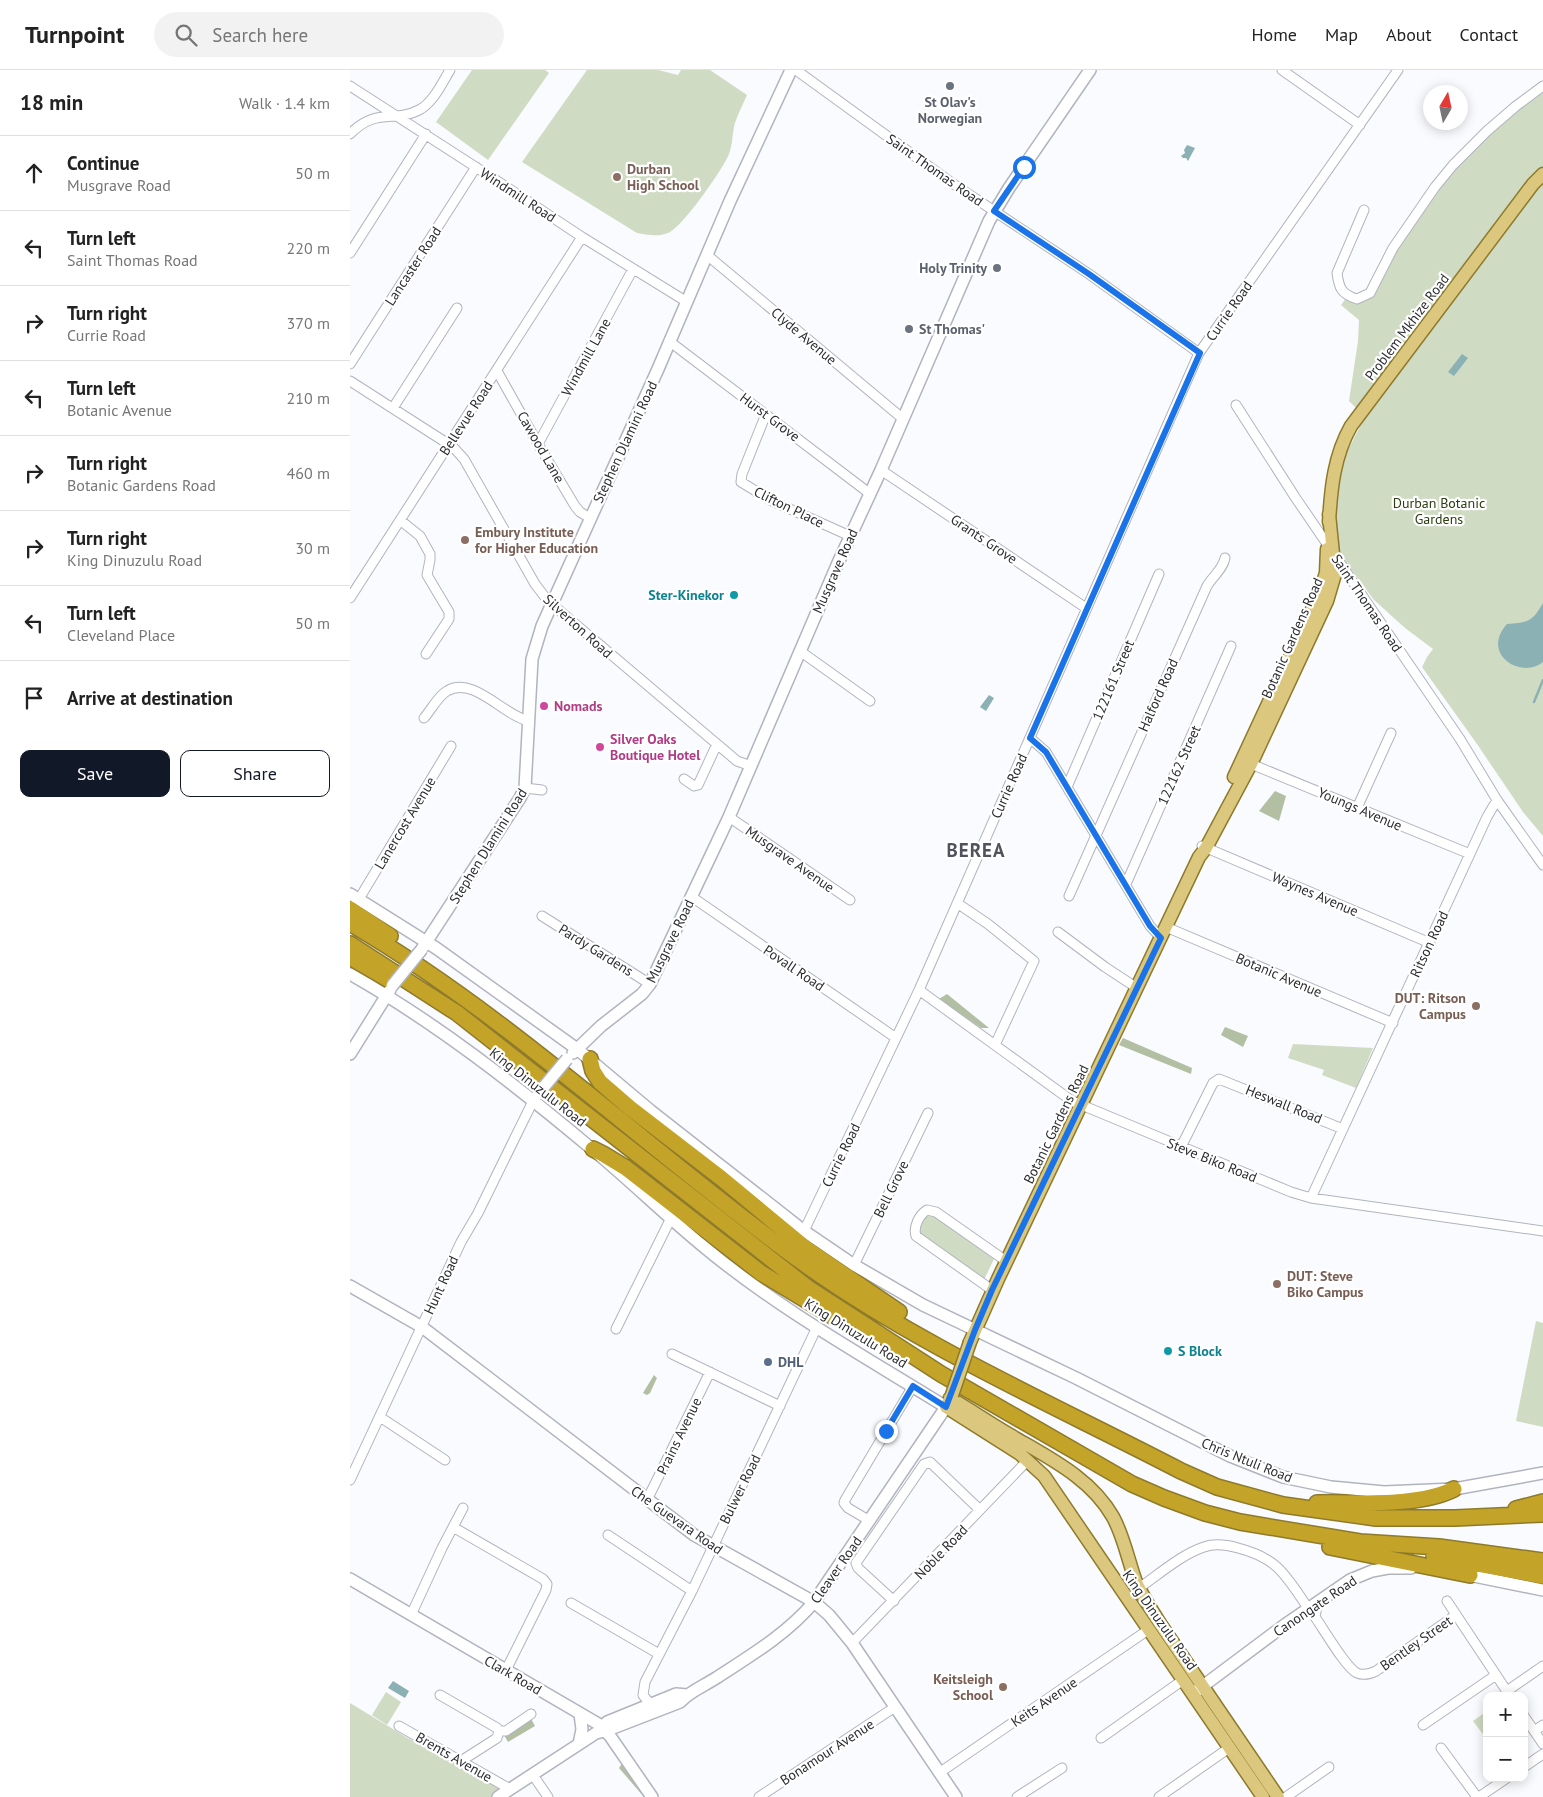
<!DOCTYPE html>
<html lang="en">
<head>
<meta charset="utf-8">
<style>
  :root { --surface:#fff; --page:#f2f2f2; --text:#222; --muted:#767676; --line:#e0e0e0; --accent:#111827 }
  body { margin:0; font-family:"PT Sans",sans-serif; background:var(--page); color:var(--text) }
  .controls { position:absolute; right:15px; bottom:15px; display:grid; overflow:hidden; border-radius:10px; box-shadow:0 2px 12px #0003 }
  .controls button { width:45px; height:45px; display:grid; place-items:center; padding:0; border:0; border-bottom:1px solid var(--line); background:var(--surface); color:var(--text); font:25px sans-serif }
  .compass { position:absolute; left:1073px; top:15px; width:45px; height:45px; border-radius:50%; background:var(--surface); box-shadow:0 2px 12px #0003; rotate:9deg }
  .stop { position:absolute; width:15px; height:15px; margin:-11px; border:4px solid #1a73e8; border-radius:50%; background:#fff }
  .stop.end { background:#1a73e8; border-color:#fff; box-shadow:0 1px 5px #0008 }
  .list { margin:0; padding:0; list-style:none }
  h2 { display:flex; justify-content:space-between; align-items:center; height:65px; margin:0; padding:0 20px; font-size:21px }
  h2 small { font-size:16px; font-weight:400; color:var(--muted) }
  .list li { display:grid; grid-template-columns:32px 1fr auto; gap:15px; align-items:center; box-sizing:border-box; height:75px; padding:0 20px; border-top:1px solid var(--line) }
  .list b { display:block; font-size:19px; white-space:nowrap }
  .list p { margin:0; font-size:16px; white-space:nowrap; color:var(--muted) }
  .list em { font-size:16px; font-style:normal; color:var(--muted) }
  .actions { display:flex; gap:10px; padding:15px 20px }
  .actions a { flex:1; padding:11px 0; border:1px solid var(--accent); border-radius:10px; text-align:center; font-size:18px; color:var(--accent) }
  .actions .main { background:var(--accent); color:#fff }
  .icon { flex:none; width:28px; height:28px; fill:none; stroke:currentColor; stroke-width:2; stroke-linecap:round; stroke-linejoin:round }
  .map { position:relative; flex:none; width:1193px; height:1727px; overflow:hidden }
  header { display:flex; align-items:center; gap:30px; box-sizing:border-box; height:70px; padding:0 25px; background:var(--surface); border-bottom:1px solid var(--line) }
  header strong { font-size:24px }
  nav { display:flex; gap:28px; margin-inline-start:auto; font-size:18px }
  .search { width:350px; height:45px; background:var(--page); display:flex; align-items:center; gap:12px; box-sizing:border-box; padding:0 18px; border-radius:28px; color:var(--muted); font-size:19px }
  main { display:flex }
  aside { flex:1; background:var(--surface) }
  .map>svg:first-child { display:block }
  .green { fill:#d0dbc3 }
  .forest { fill:#b2bfa2 }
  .water { fill:#8bb1b4 }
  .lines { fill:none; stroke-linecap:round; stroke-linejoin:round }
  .stream { stroke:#8bb1b4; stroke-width:2.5 }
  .street-casing { stroke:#b1b4be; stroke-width:11 }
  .secondary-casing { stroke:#b1b4be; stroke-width:14 }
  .primary-casing { stroke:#8e7a2b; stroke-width:15 }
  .highway-casing { stroke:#8e7a2b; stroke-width:18 }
  .street { stroke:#fff; stroke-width:9 }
  .secondary { stroke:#fff; stroke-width:11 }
  .primary { stroke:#dbc87e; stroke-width:12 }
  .highway { stroke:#c3a328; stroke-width:15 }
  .secondary-bridge-casing { stroke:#b1b4be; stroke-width:14; stroke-linecap:butt }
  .primary-bridge-casing { stroke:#8e7a2b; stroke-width:15; stroke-linecap:butt }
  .secondary-bridge { stroke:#fff; stroke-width:11 }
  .primary-bridge { stroke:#dbc87e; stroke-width:12 }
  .route { stroke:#1a73e8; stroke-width:6 }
  .worship-dot { fill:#6b7280; stroke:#fff; stroke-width:2 }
  .education-dot { fill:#8d6e63; stroke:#fff; stroke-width:2 }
  .culture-dot { fill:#0f9aa8; stroke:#fff; stroke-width:2 }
  .hotel-dot { fill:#d1479c; stroke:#fff; stroke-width:2 }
  .service-dot { fill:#5c6f8a; stroke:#fff; stroke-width:2 }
  .labels { text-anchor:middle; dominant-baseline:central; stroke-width:4.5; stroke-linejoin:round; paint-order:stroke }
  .worship-label { font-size:14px; font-weight:bold; fill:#5b616d; stroke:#fff }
  .education-label { font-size:14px; font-weight:bold; fill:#785e54; stroke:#fff; text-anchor:start }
  .street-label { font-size:14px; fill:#2c2d31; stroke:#fff }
  .park-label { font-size:14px; fill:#2c3d0f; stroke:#fff }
  .culture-label { font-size:14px; font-weight:bold; fill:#0d838f; stroke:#fff; text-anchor:end }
  .hotel-label { font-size:14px; font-weight:bold; fill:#b23c85; stroke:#fff; text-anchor:start }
  .service-label { font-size:14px; font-weight:bold; fill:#4e5e75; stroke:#fff; text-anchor:start }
  .district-label { font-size:19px; font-weight:bold; letter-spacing:1px; fill:#51535c; stroke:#fff }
</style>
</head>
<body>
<header>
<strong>Turnpoint</strong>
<div class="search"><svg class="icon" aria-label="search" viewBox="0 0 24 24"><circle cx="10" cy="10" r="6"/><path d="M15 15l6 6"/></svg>Search here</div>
<nav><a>Home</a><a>Map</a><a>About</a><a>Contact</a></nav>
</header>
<main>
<aside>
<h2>18 min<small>Walk · 1.4 km</small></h2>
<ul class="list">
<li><svg class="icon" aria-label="ahead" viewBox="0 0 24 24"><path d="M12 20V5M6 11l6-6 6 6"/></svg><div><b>Continue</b><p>Musgrave Road</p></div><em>50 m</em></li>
<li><svg class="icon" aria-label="left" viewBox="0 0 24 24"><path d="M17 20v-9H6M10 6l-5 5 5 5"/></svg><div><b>Turn left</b><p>Saint Thomas Road</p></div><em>220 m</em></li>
<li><svg class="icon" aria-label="right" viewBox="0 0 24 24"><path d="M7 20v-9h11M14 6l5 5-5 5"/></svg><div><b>Turn right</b><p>Currie Road</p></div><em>370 m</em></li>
<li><svg class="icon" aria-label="left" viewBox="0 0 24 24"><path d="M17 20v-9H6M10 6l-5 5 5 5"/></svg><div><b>Turn left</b><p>Botanic Avenue</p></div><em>210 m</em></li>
<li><svg class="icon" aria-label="right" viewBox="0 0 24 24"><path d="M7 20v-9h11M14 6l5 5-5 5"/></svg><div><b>Turn right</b><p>Botanic Gardens Road</p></div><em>460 m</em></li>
<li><svg class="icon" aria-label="right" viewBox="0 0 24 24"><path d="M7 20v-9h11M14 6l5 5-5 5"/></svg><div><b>Turn right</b><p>King Dinuzulu Road</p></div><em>30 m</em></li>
<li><svg class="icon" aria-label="left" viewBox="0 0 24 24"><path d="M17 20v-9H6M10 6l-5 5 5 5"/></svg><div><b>Turn left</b><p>Cleveland Place</p></div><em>50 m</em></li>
<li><svg class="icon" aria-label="arrive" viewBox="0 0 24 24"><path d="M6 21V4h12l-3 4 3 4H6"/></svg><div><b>Arrive at destination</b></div></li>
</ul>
<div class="actions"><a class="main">Save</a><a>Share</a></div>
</aside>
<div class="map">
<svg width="1193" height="1727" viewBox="0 0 1193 1727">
  <rect width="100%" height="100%" fill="#f9fbff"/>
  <!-- green -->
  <path class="green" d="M122 0H195L199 3 138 90 86 52Z
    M237 0H308L328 5 331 0H360L397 25C393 34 388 44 385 53 382 63 383 74 379 84 373 99 332 158 318 163 308 167 297 165 287 163L172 92Z
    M1193 21V766L1173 742 1127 674 1072 597 1077 587 1083 579 1055 558 1024 530 981 473 986 403 1015 347 999 331 1008 271 1009 250 991 235 997 227 1013 228 1092 110 1141 59Z
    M943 974 1023 978 1006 1018 972 1005 974 1000 938 988Z
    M583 1145 644 1189 634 1210 570 1165C568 1157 570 1153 575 1147Z
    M1186 1251 1193 1253V1357L1166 1351Z
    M36 1622 51 1632 37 1655 22 1645Z
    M0 1633 56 1667 154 1719 142 1727H0Z
    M1137 1641V1666L1135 1667 1123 1651Z"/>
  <!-- forest -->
  <path class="forest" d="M925 721 936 726 929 751 909 741Z
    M597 924 639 958H631L589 929Z
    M875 957 898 966 893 977 871 965Z
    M773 968 842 998 841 1004 769 975Z
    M304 1305 307 1308 300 1323 297 1325 293 1323Z
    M180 1647 185 1656 158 1672 154 1665Z
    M278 1685 301 1714 308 1726 307 1727H294L269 1698Z"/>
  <!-- water -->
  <path class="water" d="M837 75 845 78 838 91 836 88H833L831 86 835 83 834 80Z
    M1112 284 1118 288 1104 306 1098 302Z
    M1193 533V592C1171 610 1130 584 1157 554 1178 553 1183 551 1193 533Z
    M639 625 644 628 636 641 630 637Z
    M43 1611 59 1621 55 1628 38 1618Z"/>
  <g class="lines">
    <!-- stream -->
    <path class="stream" d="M1184 632 1193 610"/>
    <!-- street casing -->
    <g class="street-casing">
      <path id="street" d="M446 0 599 111 739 204 849 283
        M932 0 1010 55
        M0 16 152 114 232 167 337 232
        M0 64C26 37 44 53 69 40 83 33 92 13 100 0
        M1014 140 987 203C989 218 991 224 1007 229L1020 223 1043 178 1085 117 1103 95 1137 61 1166 36 1193 16
        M0 183 76 64
        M357 185 552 348
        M319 271 519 423
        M0 294 126 97
        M147 301 188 374 225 436 230 442 240 448
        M0 311 103 377 114 389 185 514 198 531 387 691 401 696
        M886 335 945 427 1110 669 1147 730 1193 795
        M43 338 107 238
        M416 344 392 404 391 412 422 431 500 466
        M188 374 283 199
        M531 400 736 538
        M50 450 70 466 80 484V490L77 505 99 542V549L76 584
        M0 528 232 167
        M450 581 520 631
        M74 648C81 640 88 626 97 621 123 605 154 646 179 651
        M680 668 696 682 800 856 811 868
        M901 694 1120 784
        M334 709 344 716 348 715 367 674
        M717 717 809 504
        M175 718 192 720
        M1007 738 1041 663
        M379 747 500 830
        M852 776 1080 873
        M776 814 881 576
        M719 826 857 516C863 506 873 499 875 488
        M342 827 546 968
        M9 829 101 676
        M607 833 638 854 684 891 645 975
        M192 846 300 914
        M816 857 1043 953
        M708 862 755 897 787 918
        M569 920 722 1031 941 1122 961 1128 1193 1161
        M831 1077 863 1013 869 1009 993 1059
        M961 1128 1137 747 1147 730
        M454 1161 569 920 849 283 1048 0
        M504 1195 578 1043
        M642 1220 566 1166C563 1157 569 1145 577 1140L586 1142 656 1191
        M266 1259 321 1148
        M322 1284 430 1336
        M30 1347 95 1390
        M0 1410 111 1172 128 1143 183 1031
        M297 1430 360 1302
        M520 1451 498 1438 494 1433 495 1430 563 1316
        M103 1457 193 1509 197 1514 196 1520 156 1600
        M258 1465 342 1521
        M789 1518C808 1505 832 1484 854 1477 865 1473 877 1475 888 1478 928 1488 936 1506 958 1538
        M544 1531 508 1498 506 1493 574 1394 580 1392 630 1440
        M968 1531 965 1547C973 1558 996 1598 1007 1603 1014 1606 1020 1604 1026 1601L1106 1545
        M1097 1531 1160 1626
        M221 1533 309 1584
        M61 1545 92 1478 113 1438
        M502 1573 678 1390
        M1157 1621 1193 1596
        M90 1625 147 1658 149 1661 147 1668 111 1691
        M300 1634 293 1625 295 1612 342 1521 467 1257
        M1174 1646 1193 1674
        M1073 1655 1146 1605
        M49 1656 160 1719
        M149 1661H156L181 1644
        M1184 1661 1193 1655
        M751 1668 833 1610
        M1091 1678 1127 1727
        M1174 1697 1193 1684
        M589 1703 798 1560
        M183 1705 198 1727
        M409 1727 545 1637
        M667 1727 712 1698
        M809 1727 879 1678
        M936 1727 979 1697
        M1129 1727 1157 1708"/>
    </g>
    <!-- secondary casing -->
    <g class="secondary-casing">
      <path id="secondary" d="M0 824 86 878 227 979 301 1041 454 1161 504 1195 573 1235 726 1308 880 1386 933 1407 981 1417 1034 1422 1104 1419 1193 1403
        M73 877 170 728 175 718 182 589 192 556 308 299 380 131 441 0
        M0 904C85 952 167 1016 242 1079 280 1110 315 1145 353 1176 427 1238 514 1286 596 1337L464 1532C437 1564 400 1586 366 1608 354 1616 340 1621 330 1632L255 1661 246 1663 148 1727
        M223 983 251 956 292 924 300 914 379 747 488 493 531 400 639 151 659 118 740 0
        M0 984 40 920
        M0 1216 72 1257 344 1465 464 1532 479 1545 502 1573 606 1727
        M1114 1504 1193 1520
        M0 1509 250 1655 260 1666 302 1727
        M845 1622 936 1554 1000 1510 1022 1501 1038 1498H1061
        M257 1652 326 1624 337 1625
        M229 1674 232 1659 230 1644"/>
    </g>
    <!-- primary casing -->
    <g class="primary-casing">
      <path id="primary" d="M979 452C981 418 984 386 1001 356L1183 114 1193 104
        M884 707 969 524 976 503 977 479
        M620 1272 648 1209 849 787 856 778 901 694 977 531 985 504 979 444
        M602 1325 596 1337 670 1384 694 1406 913 1727
        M600 1328C621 1340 641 1354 662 1366 699 1388 741 1408 763 1447 774 1467 778 1490 786 1512 793 1527 802 1541 811 1555L928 1727"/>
    </g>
    <!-- highway casing -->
    <g class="highway-casing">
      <path id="highway" d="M0 839 40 866
        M0 853C162 948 298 1080 449 1190 565 1274 704 1335 831 1401L867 1417 933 1435 1026 1448H1105L1193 1444
        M0 874 107 943 458 1218 591 1304 782 1414 814 1428 855 1443 890 1452 1010 1472 1089 1477 1193 1491
        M0 887 41 911
        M240 989 243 1001 250 1012 280 1038 371 1108 458 1180 549 1242
        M243 1079 253 1084 276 1098 411 1203 484 1247
        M967 1433C1007 1432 1068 1437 1104 1419
        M1166 1439 1193 1432
        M980 1477 1120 1505
        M1084 1486 1193 1506"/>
    </g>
    <!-- street -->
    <use href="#street" class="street"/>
    <!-- secondary -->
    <use href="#secondary" class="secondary"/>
    <!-- primary -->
    <use href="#primary" class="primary"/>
    <!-- highway -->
    <use href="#highway" class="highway"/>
    <!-- secondary-bridge casing -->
    <g class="secondary-bridge-casing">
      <path id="secondary-bridge" d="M42 916 72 879
        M188 1024 217 989"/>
    </g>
    <!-- primary-bridge casing -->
    <g class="primary-bridge-casing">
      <path id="primary-bridge" d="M602 1325 620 1272"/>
    </g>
    <!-- secondary-bridge -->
    <use href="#secondary-bridge" class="secondary-bridge"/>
    <!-- primary-bridge -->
    <use href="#primary-bridge" class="primary-bridge"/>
  </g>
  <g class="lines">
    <!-- route -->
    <path class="route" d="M536 1361 563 1316 596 1337 625 1260 642 1220 811 868 800 856 696 682 680 668 850 283 739 204 644 141 674 97"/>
  </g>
  <!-- markers -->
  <g class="worship-dot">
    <circle cx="600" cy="16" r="5"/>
    <circle cx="647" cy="198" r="5"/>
    <circle cx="559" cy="259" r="5"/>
  </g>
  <g class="education-dot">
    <circle cx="267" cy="107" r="5"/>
    <circle cx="115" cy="470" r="5"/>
    <circle cx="1126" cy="936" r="5"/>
    <circle cx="927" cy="1214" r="5"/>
    <circle cx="653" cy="1617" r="5"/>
  </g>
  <g class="culture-dot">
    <circle cx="384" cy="525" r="5"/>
    <circle cx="818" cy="1281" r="5"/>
  </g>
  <g class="hotel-dot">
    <circle cx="194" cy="636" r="5"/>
    <circle cx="250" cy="677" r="5"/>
  </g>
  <circle class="service-dot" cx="418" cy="1292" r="5"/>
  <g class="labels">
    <!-- worship labels -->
    <g class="worship-label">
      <text x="600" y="32">St Olav's<tspan x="600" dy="16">Norwegian</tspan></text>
      <text x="637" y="198" text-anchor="end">Holy Trinity</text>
      <text x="569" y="259" text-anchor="start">St Thomas'</text>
    </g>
    <!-- education labels -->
    <g class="education-label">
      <text x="277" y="99">Durban<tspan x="277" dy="16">High School</tspan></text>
      <text x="125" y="462">Embury Institute<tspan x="125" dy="16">for Higher Education</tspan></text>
      <text x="1116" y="928" text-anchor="end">DUT: Ritson<tspan x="1116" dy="16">Campus</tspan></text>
      <text x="937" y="1206">DUT: Steve<tspan x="937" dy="16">Biko Campus</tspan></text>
      <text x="643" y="1609" text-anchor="end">Keitsleigh<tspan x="643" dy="16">School</tspan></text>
    </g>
    <!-- street labels -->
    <g class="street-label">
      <text transform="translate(585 100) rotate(35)">Saint Thomas Road</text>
      <text transform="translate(168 125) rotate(33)">Windmill Road</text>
      <text transform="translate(63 196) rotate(-57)">Lancaster Road</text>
      <text transform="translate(879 241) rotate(-55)">Currie Road</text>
      <text transform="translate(1057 257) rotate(-53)">Problem Mkhize Road</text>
      <text transform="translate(454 266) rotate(40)">Clyde Avenue</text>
      <text transform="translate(236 287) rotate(-61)">Windmill Lane</text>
      <text transform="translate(420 347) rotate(37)">Hurst Grove</text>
      <text transform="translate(116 348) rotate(-57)">Bellevue Road</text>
      <text transform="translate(275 372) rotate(-65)">Stephen Dlamini Road</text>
      <text transform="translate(191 377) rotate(60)">Cawood Lane</text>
      <text transform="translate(439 437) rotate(26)">Clifton Place</text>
      <text transform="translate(634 469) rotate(34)">Grants Grove</text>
      <text transform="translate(485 501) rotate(-66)">Musgrave Road</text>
      <text transform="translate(1017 533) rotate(56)">Saint Thomas Road</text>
      <text transform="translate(228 556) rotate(42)">Silverton Road</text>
      <text transform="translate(942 568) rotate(-66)">Botanic Gardens Road</text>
      <text transform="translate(763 610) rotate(-67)">122161 Street</text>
      <text transform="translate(808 625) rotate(-66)">Halford Road</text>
      <text transform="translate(829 695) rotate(-66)">122162 Street</text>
      <text transform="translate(659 716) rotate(-66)">Currie Road</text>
      <text transform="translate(1010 739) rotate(23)">Youngs Avenue</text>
      <text transform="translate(55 753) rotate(-59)">Lanercost Avenue</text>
      <text transform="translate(138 776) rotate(-58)">Stephen Dlamini Road</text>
      <text transform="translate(440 789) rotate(35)">Musgrave Avenue</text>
      <text transform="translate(965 824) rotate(23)">Waynes Avenue</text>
      <text transform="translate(320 871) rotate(-64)">Musgrave Road</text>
      <text transform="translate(1079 874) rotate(-65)">Ritson Road</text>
      <text transform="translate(246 880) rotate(32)">Pardy Gardens</text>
      <text transform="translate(444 898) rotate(34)">Povall Road</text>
      <text transform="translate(929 905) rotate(23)">Botanic Avenue</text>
      <text transform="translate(188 1017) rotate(38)">King Dinuzulu Road</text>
      <text transform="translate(934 1034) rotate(22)">Heswall Road</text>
      <text transform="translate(706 1054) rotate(-64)">Botanic Gardens Road</text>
      <text transform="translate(491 1085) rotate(-64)">Currie Road</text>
      <text transform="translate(862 1090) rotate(22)">Steve Biko Road</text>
      <text transform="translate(541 1119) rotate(-64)">Bell Grove</text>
      <text transform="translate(91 1215) rotate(-65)">Hunt Road</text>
      <text transform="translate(506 1263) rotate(32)">King Dinuzulu Road</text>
      <text transform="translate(329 1366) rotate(-64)">Prains Avenue</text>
      <text transform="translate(897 1390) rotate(22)">Chris Ntuli Road</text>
      <text transform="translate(390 1419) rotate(-64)">Bulwer Road</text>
      <text transform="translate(327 1450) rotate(35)">Che Guevara Road</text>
      <text transform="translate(591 1482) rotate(-46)">Noble Road</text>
      <text transform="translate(486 1500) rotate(-55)">Cleaver Road</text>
      <text transform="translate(965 1536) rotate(-34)">Canongate Road</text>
      <text transform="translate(810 1550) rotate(55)">King Dinuzulu Road</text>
      <text transform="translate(1066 1573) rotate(-35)">Bentley Street</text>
      <text transform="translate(163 1605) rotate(30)">Clark Road</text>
      <text transform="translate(694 1632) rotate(-34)">Keits Avenue</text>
      <text transform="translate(477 1682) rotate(-33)">Bonamour Avenue</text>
      <text transform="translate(104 1687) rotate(30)">Brents Avenue</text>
    </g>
    <!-- park labels -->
    <g class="park-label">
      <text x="1089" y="433">Durban Botanic<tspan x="1089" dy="16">Gardens</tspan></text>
    </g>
    <!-- culture labels -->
    <g class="culture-label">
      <text x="374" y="525">Ster-Kinekor</text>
      <text x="828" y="1281" text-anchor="start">S Block</text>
    </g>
    <!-- hotel labels -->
    <g class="hotel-label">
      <text x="204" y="636">Nomads</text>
      <text x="260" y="669">Silver Oaks<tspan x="260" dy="16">Boutique Hotel</tspan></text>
    </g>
    <!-- service labels -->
    <g class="service-label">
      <text x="428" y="1292">DHL</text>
    </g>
    <!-- district labels -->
    <g class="district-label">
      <text x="626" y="780">BEREA</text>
    </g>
  </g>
</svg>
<div class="controls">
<button>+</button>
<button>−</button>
</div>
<svg class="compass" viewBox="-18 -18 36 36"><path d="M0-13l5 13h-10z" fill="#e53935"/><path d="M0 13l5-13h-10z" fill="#767676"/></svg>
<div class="stop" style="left:674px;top:97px"></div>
<div class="stop end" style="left:536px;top:1361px"></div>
</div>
</main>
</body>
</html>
